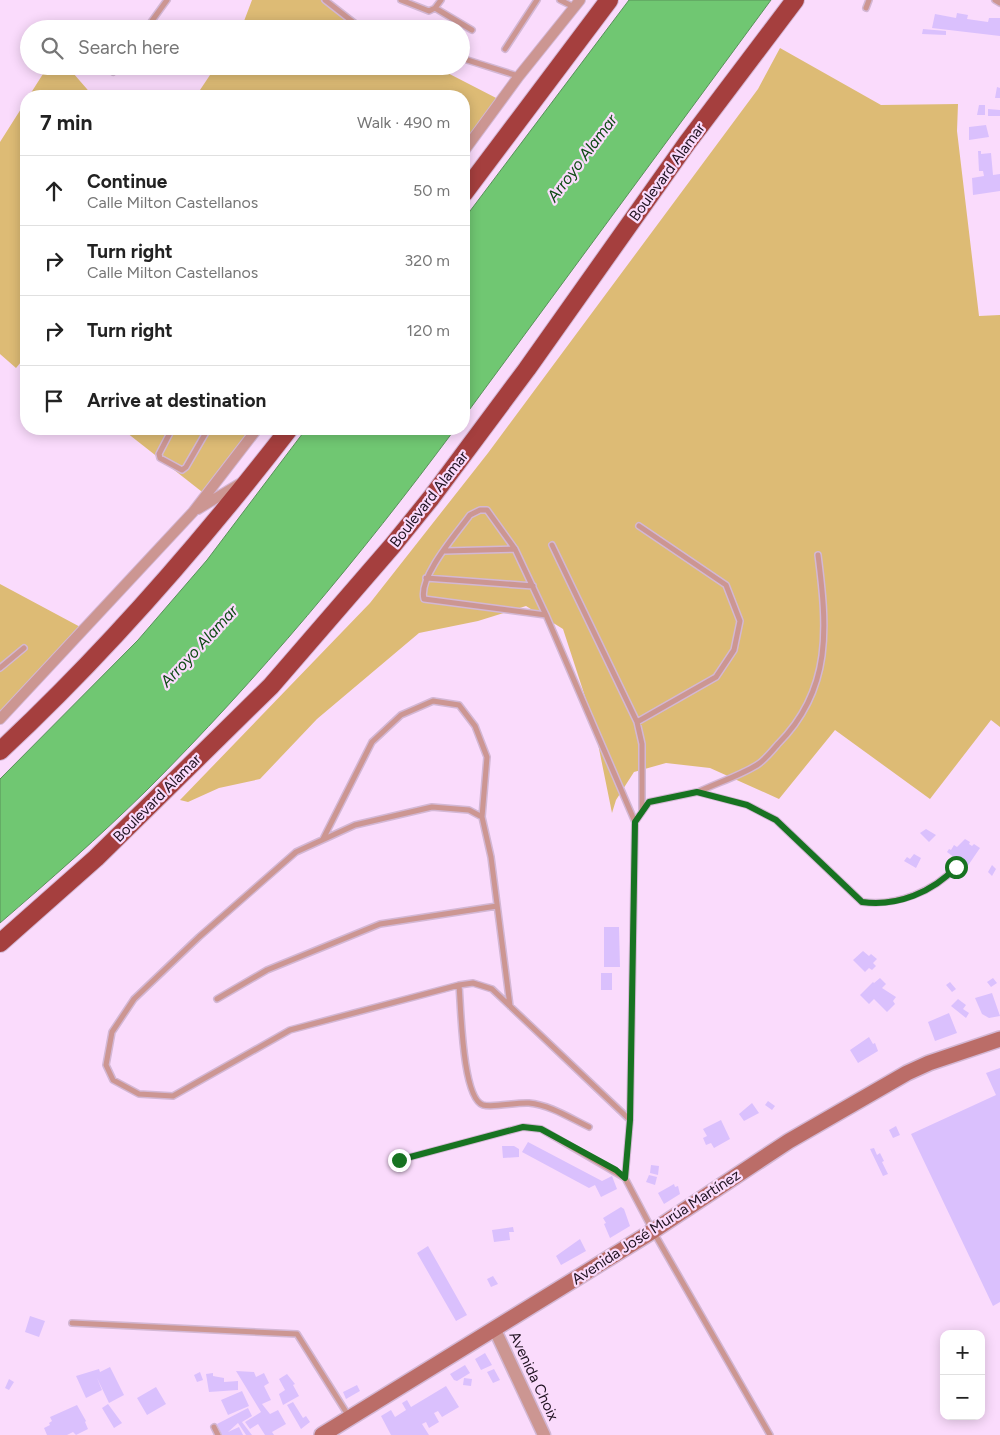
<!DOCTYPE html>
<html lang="en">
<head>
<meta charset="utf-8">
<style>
  :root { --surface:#fff; --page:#f2f2f2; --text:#222; --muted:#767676; --line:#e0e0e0 }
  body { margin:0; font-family:Figtree,sans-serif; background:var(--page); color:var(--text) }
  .controls { position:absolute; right:15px; bottom:15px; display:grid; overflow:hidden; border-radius:10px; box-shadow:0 2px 12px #0003 }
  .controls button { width:45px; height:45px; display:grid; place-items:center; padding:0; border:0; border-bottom:1px solid var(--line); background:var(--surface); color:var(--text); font:25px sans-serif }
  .stop { position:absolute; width:15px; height:15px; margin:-11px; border:4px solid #177321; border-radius:50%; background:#fff }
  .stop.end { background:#177321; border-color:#fff; box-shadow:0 1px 5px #0008 }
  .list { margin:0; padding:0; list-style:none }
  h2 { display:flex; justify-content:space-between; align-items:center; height:65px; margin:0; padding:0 20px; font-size:21px }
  h2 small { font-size:16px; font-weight:400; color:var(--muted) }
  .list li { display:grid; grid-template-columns:32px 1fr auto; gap:15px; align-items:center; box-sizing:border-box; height:70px; padding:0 20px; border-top:1px solid var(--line) }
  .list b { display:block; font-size:19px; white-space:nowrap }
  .list p { margin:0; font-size:16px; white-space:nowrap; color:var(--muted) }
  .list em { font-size:16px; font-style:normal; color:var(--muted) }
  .icon { flex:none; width:28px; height:28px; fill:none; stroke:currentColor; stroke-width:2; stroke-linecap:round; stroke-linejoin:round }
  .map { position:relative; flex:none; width:1000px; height:1435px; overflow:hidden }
  .search { position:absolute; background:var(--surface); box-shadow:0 2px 12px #0003; left:20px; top:20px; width:450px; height:55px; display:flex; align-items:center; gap:12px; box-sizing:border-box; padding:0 18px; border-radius:28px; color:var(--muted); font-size:19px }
  .panel { position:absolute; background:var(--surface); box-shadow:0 2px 12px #0003; left:20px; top:90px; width:450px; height:345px; border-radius:20px }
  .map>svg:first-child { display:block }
  .green { fill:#ddbb75 }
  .water { fill:#70c772; stroke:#589159 }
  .building { fill:#dac0fd }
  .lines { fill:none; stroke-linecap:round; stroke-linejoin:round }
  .service-casing { stroke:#d3b7d4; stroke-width:8 }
  .minor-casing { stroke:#d3b7d4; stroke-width:12 }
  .tertiary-casing { stroke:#d3b7d4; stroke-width:15 }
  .secondary-casing { stroke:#d3b7d4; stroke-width:18 }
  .trunk-casing { stroke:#d3b7d4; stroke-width:20 }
  .service { stroke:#cc9692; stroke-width:5 }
  .minor { stroke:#cc9692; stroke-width:10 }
  .tertiary { stroke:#cc9692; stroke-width:12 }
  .secondary { stroke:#bb6d68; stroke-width:15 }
  .trunk { stroke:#a53f3e; stroke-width:18 }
  .route { stroke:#177321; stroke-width:6 }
  .labels { text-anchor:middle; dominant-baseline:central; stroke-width:4.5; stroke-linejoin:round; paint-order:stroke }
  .street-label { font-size:15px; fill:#1f1220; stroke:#fadbfc }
  .water-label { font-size:16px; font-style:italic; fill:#0e4b14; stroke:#fadbfc }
</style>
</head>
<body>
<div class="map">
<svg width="1000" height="1435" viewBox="0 0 1000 1435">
  <rect width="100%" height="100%" fill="#fadbfc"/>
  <!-- green -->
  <path class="green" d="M252 0H325L362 29H241Z
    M780 48 881 105 958 104 957 131 979 316 1000 315V727L991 720 930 799 835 730 779 799 710 768 666 763 634 772 616 800 612 813 594 724 563 629 526 606 478 621 419 633 317 719 260 779 219 788 188 802 180 800 370 603 488 453 758 89Z
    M48 66H67L93 96H29Z
    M216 66H434L502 101 464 151V96H196Z
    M26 101V356L16 368 0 354V142Z
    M122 429H257L206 495Z
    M0 584 84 629 0 719Z"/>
  <!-- water -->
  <path class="water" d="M629 0H771L464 417V219Z
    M306 429H455C360 557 259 678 146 791 99 837 50 880 0 923V779L138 640 207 560Z"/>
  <!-- building -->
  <path class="building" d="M957 13 968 15 967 19 988 22 989 18H1000V36L932 28 935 14 956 18Z
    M923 29 946 31V35L922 34Z
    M197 66H211L206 73Z
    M997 87 1000 88V98H995Z
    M979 105H985V115H977Z
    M988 109 1000 110V116H988Z
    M986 125 989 137 969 140V127Z
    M978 151H981V154L991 153 993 175 1000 174V191L973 195 972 178 984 176 983 171H979Z
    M926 829 936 835 929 842 920 833Z
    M965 839 970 842 969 844 972 846 974 844 980 848 967 867 947 852 949 849 951 850 954 845 957 847Z
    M914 854 921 858 916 868 904 861 907 857 910 859Z
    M992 865 996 869 992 876 988 872Z
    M604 927H619L620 967H604Z
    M863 951 869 956 871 954 877 959 873 963 876 966 872 970 869 968 865 972 853 960Z
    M601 973H612V990H601Z
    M880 978 886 984 882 988 896 997 893 1001 895 1004 887 1012 874 999 869 1004 860 995 873 982 874 983Z
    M993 978 997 983 991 987 987 982Z
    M950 982 956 989 952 992 946 985Z
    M992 993 1000 1016 989 1018 982 1014 975 998Z
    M958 999 966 1005 963 1009 969 1013 966 1018 951 1006Z
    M949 1013 957 1033 935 1041 928 1022Z
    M869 1037 873 1044 875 1043 878 1051 858 1063 850 1050Z
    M1000 1068V1302L993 1306 911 1134 996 1095 986 1073Z
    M768 1101 775 1106 772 1110 765 1105Z
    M752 1103 759 1113 744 1121 739 1114Z
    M721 1120 730 1139 714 1148 711 1143 706 1145 703 1138 707 1136 703 1129Z
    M896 1126 900 1135 893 1138 889 1130Z
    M528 1142 602 1181 612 1176 617 1189 601 1197 595 1185 589 1188 522 1152Z
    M502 1146H514L519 1149V1157L503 1158Z
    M874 1148 877 1155 880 1153 884 1161 882 1162 888 1174 883 1176 870 1149Z
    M651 1165 659 1166 658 1175 650 1173Z
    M649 1175 657 1177 655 1185 646 1182Z
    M674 1184 675 1187 678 1186 680 1194 664 1204 658 1193Z
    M621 1207 624 1209 630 1226 610 1238 604 1224 606 1223 603 1218Z
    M513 1227 514 1232H509L510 1240 494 1242 492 1230Z
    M580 1239 586 1251 561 1265 556 1256Z
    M428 1246 467 1315 456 1321 417 1253Z
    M493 1276 498 1284 491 1287 487 1279Z
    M30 1316 45 1321 39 1337 25 1332Z
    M485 1353 492 1365 481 1370 475 1359Z
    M465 1365 470 1373 457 1381 454 1380 450 1374Z
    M110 1367 124 1395 109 1403 97 1378 102 1390 86 1398 76 1376 99 1369 100 1372Z
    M494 1369 500 1380 493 1383 487 1372Z
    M236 1371 254 1372 256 1377 264 1373 269 1383 264 1386 271 1400 262 1404 270 1414 278 1410 286 1424 272 1432 274 1435H265L258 1424 250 1429 245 1422 261 1412Z
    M200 1372 203 1380 197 1382 194 1375Z
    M213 1373V1376L224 1378V1382L238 1381V1390L209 1392 206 1374Z
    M287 1374 295 1384 293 1385 299 1396 283 1405 279 1394 285 1390 279 1379Z
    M464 1378 472 1379 471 1386 463 1385Z
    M9 1379 14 1382 9 1390 5 1388Z
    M357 1385 360 1391 346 1399 343 1392Z
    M446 1386 459 1407 442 1417 438 1411 434 1413 439 1422 429 1428 426 1422 422 1424 429 1435H391L381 1416 391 1410 395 1417 406 1410 402 1403 407 1400 411 1407Z
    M156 1387 166 1404 147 1415 137 1398Z
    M242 1391 249 1406 228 1415 221 1400Z
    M293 1402 303 1418 306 1416 310 1422 301 1429 287 1405Z
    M108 1404 122 1423 114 1428 102 1408Z
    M77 1405 86 1421 85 1422 88 1429 76 1435 73 1432 67 1435H47L44 1428 50 1425 49 1423 52 1421 50 1417Z
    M248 1408 252 1416 242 1422 252 1435H246L238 1423 228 1432 239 1427 243 1435H222L217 1424Z"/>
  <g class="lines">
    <!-- service casing -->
    <g class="service-casing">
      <path id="service" d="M325 0 362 29
        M401 0 429 11 435 8 441 0
        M560 0 574 7
        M995 0 1000 3
        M435 8 472 30
        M866 8 869 0
        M146 29 167 0
        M505 49 537 0
        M461 58 518 76
        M113 72 117 66
        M172 429 159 454 160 458 182 470 186 467 208 429
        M552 545 637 722 642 744V811
        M445 551 515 549
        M426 578 533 586
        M546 615 424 599C418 577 457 533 470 515L480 510H487L515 549 546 615 635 822
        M0 668 24 648
        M637 722 716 677 734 650 740 621 726 585 639 526
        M698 792C717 783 739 776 757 765 765 760 772 751 778 744 833 689 827 626 818 555
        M323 839 372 742 401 715 433 701 459 705 475 726 487 757 482 817
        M459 985 473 983 492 989 630 1120
        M217 999 267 970 380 924 497 906
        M510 1006 491 857 482 817 469 810 432 807 355 825 296 852 199 937 134 999 112 1032 106 1065 113 1080 139 1094 173 1096 290 1030 459 985C461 1007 462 1098 483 1105 493 1108 517 1102 529 1103 550 1105 570 1118 589 1127
        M399 1160 523 1127 541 1129 625 1178
        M72 1323 297 1334 348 1415
        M214 1427 218 1435
        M770 1435 653 1231 625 1178 630 1120 635 822 649 802 697 792 747 805 776 820 862 902C897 906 933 892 956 867"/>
    </g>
    <!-- minor casing -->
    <g class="minor-casing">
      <path id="minor" d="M464 151 519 76 580 0
        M198 509 241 483
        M0 719 193 512 257 429"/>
    </g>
    <!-- tertiary casing -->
    <g class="tertiary-casing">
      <path id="tertiary" d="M495 1330 544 1435"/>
    </g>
    <!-- secondary casing -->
    <g class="secondary-casing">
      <path id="secondary" d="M322 1435 653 1231 789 1141 907 1073 929 1063 1000 1039"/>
    </g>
    <!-- trunk casing -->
    <g class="trunk-casing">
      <path id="trunk" d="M464 193 609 0
        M0 751C105 653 201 543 289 429
        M0 943 96 858 271 686 393 545 431 498 527 369 687 143 795 0"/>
    </g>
    <!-- service -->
    <use href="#service" class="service"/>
    <!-- minor -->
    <use href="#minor" class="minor"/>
    <!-- tertiary -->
    <use href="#tertiary" class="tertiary"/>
    <!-- secondary -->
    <use href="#secondary" class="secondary"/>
    <!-- trunk -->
    <use href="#trunk" class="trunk"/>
  </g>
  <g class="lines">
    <!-- route -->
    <path class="route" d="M399 1160 523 1127 541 1129 616 1170 625 1178 630 1120 635 822 649 802 697 792 747 805 776 820 862 902C897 907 933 892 956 867"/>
  </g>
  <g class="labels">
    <!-- street labels -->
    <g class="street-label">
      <text transform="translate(667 172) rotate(-54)">Boulevard Alamar</text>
      <text transform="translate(429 499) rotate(-52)">Boulevard Alamar</text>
      <text transform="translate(157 798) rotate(-45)">Boulevard Alamar</text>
      <text transform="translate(656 1227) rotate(-33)">Avenida José Murúa Martínez</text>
      <text transform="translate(534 1376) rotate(65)">Avenida Choix</text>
    </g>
    <!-- water labels -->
    <g class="water-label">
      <text transform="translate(582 158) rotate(-53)">Arroyo Alamar</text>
      <text transform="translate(199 646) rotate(-47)">Arroyo Alamar</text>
    </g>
  </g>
</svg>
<div class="controls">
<button>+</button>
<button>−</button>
</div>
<div class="stop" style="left:956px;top:867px"></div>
<div class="stop end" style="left:399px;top:1160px"></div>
<div class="search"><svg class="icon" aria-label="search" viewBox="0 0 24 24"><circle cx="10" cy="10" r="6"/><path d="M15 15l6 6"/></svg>Search here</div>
<section class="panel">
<h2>7 min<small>Walk · 490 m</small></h2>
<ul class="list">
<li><svg class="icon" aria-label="ahead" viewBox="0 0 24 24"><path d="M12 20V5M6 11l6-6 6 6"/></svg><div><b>Continue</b><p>Calle Milton Castellanos</p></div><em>50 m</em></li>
<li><svg class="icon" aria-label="right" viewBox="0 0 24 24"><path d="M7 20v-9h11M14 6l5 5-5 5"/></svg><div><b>Turn right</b><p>Calle Milton Castellanos</p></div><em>320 m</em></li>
<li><svg class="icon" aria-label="right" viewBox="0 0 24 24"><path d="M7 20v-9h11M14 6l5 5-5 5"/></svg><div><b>Turn right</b></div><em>120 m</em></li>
<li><svg class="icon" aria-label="arrive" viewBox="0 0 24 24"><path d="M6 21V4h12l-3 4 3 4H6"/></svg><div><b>Arrive at destination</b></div></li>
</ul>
</section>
</div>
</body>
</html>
